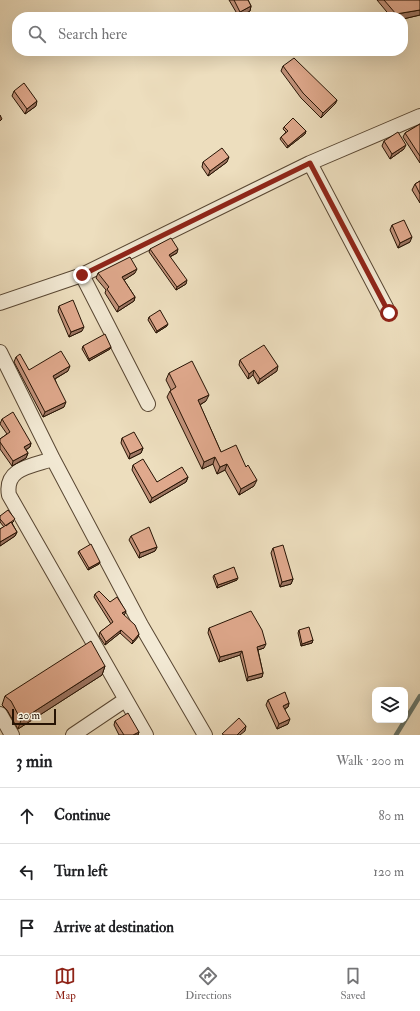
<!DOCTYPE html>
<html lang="en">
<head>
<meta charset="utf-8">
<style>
  :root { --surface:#fff; --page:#f6f6f6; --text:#202124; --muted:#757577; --line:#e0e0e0; --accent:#8f2418 }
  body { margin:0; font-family:"IM FELL Double Pica",serif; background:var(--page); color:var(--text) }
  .controls { position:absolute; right:12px; bottom:12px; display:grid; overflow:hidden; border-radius:8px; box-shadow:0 4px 16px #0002 }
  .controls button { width:36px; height:36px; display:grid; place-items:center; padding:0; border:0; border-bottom:1px solid var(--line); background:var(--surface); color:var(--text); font:20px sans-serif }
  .scale { position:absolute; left:12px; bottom:10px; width:44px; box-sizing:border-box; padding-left:4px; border:2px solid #261304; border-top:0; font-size:11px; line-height:14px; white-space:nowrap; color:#261304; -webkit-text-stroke:3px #f3ead5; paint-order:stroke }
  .stop { position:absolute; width:12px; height:12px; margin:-9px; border:3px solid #8f2418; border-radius:50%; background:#fff }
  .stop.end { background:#8f2418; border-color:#fff; box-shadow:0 1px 4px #0008 }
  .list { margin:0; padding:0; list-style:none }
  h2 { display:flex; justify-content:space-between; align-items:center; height:52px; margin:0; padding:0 16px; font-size:17px }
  h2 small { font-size:13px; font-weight:400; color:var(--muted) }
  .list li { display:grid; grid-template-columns:26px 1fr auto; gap:12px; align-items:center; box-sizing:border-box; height:56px; padding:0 16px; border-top:1px solid var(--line) }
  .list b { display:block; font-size:15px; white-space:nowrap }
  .list em { font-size:13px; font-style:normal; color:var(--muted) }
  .icon { flex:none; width:22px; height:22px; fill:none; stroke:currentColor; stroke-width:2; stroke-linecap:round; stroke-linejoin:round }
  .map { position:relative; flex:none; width:420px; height:735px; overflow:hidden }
  .search { position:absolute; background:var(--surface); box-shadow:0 4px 16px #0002; left:12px; right:12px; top:12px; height:44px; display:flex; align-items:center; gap:10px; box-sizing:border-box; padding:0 14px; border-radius:16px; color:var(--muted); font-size:15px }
  .sheet { height:220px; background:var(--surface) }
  nav { display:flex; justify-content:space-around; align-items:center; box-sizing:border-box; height:56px; border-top:1px solid var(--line); background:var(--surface); font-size:11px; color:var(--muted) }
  nav a { display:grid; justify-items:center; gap:2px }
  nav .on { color:var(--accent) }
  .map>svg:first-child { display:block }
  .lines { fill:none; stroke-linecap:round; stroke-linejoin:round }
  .stream { stroke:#6b786c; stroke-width:4.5 }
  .minor-casing { stroke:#584632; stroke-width:16 }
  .minor { stroke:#f3ead5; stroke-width:14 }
  .wall { fill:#c19179; stroke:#261304 }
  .shaded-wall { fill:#9d7663; stroke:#261304 }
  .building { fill:#e0a98d; stroke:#261304 }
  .route { stroke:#8f2418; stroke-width:5 }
</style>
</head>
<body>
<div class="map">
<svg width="420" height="735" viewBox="0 0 420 735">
  <rect width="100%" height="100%" fill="#eddebe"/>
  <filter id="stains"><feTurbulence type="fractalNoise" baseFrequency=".005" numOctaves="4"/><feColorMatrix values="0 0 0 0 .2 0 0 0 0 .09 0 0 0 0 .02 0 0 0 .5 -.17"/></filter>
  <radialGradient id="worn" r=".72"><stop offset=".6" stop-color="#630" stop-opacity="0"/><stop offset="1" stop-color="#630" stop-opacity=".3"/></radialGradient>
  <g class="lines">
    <!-- stream -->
    <path class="stream" d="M396 735 420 696"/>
    <!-- minor casing -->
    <g class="minor-casing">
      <path id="minor" d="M310 163 389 313
        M82 275 148 404
        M0 303 82 275 310 163 420 116
        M0 352 53 459 141 625 205 735
        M53 459C32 466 4 468 9 495L146 735
        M0 714 12 735
        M73 735 125 700"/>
    </g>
    <!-- minor -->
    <use href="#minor" class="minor"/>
  </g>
  <!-- wall -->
  <path class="wall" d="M229 0H248L251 6 250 11 239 17Z
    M377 0H420V15L403 19V17H391Z
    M283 66 337 100 335 104 321 118 301 98 281 71Z
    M14 91 36 106 25 114 12 96Z
    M420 124V163L403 137 405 133Z
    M284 127 306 131 305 134 287 148 280 139 281 137 286 132 283 129Z
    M384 141 404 149 390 159 382 146Z
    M203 162H227L208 176 202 167Z
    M420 181V203L412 190 415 184Z
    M392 225 410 242 398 248 390 230Z
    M150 249 177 253 170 257 186 284 176 290 149 252Z
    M98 273H135L124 280 135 297 134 301 117 312 105 293 106 290 96 278Z
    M59 306 82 331 69 337 58 311Z
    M149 317 167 326 156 333 148 320Z
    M83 346 111 347 110 349 89 361 82 349Z
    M16 357 29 370 68 371 55 379 64 407 43 417 14 362Z
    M240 360 277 371 258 384 253 375 248 379 239 365Z
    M169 373 206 401 200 405 221 452 254 486 239 495 225 470 217 474 213 464 202 469 167 397 170 391 171 390 166 380Z
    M2 419 31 443 30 447 26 450 28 453 26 458 12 466 0 449V439L7 434 0 424Z
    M122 438 143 448 141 453 129 459 121 443Z
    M133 465 157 482 188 477 186 482 150 503 132 470Z
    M0 516 14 521 12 523 17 532 15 536 0 546V529L4 527 0 522Z
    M131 536 157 547 155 551 139 558 129 540Z
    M273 548 293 579 291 584 280 587 271 553Z
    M79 551 100 562 99 564 88 570 78 553Z
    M214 575 237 580 217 588 213 577Z
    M95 594 110 602 125 614 124 615 138 637 132 644 120 633 105 645 99 636 100 632 111 624 94 597Z
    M209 628 264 648 258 650 263 673 262 677 247 681 240 655 219 662 208 633Z
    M299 630 313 640 312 643 301 646 298 633Z
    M105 666 102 675 18 729 7 710 2 705 5 696Z
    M268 700 289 703 288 707 285 709 288 724 277 729 266 705Z
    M115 721 139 732 138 735H119L114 725Z"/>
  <!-- shaded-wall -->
  <path class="shaded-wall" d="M251 6 250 11 239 17 240 12Z
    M420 10V15L403 19V17H395L396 14Z
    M337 100 335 104 321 118 323 113Z
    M37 101 36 106 25 114 27 109Z
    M306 131 305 134 287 148 288 146Z
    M406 145 404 149 390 159 392 154Z
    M229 157 227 162 208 176 210 171Z
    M412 237 410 242 398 248 400 243Z
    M178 249 177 253 167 258 169 255Z
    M137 269 135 273 121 282 122 277Z
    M187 280 186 284 176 290 177 287Z
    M135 297 134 301 117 312 119 307Z
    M168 324 167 326 156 333 157 331Z
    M84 327 82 331 69 337 71 332Z
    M111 347 110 349 89 361V359Z
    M70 366 68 371 51 381 53 376Z
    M278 366 277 371 258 384 260 379Z
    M254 370 253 375 248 379 249 374Z
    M209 395 206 401 196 407 198 400Z
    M66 402 64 407 43 417 45 412Z
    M31 443 30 447 22 452 24 447Z
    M143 448 141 453 129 459 130 454Z
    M28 453 26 458 12 466 13 461Z
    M215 457 213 464 202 469 204 462Z
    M227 464 225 470 217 474 220 467Z
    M188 477 186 482 150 503 152 498Z
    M257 480 254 486 239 495 241 489Z
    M17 532 15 536 0 546V542Z
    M157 547 155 551 139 558 140 553Z
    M100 562 99 564 88 570 89 568Z
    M238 578 237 580 217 588 218 585Z
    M293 579 291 584 280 587 282 582Z
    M126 611 125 614 121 617 122 613Z
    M121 630 120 633 105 645 106 642Z
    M139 634 138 637 132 644 133 641Z
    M313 640 312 643 301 646 302 644Z
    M266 644 264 648 255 651 257 647Z
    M242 651 240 655 219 662 220 657Z
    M105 666 102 675 18 729 21 720Z
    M263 673 262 677 247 681 248 677Z
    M289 703 288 707 282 710 283 706Z
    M290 719 288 724 277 729 279 724Z
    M246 726 245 731 240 735H237Z
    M139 732 138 735H133Z"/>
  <!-- building -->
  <path class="building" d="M234 0H248L251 6 240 12Z
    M384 0H420V10L396 14Z
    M294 58 337 100 323 113 303 93 283 66Z
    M24 83 37 101 27 109 14 91Z
    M0 115 2 119 0 121Z
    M293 118 306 131 288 146 281 137 288 131 284 127Z
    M420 124V156L405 133Z
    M398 132 406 145 392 154 384 141Z
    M222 148 229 157 210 171 203 162Z
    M420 181V194L415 184Z
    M404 220 412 237 400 243 392 225Z
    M171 238 178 249 169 255 187 280 177 287 150 249Z
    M130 257 137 269 122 277 135 297 119 307 107 289 109 287 98 273Z
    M73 300 84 327 71 332 59 306Z
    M160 310 168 324 157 331 149 317Z
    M105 334 111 347 89 359 83 346Z
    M264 345 278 366 260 379 254 370 249 374 240 360Z
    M61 351 70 366 53 376 66 402 45 412 16 357 20 354 29 370Z
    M192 361 209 395 198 400 221 452 236 445 246 467 248 465 257 480 241 489 227 464 220 467 215 457 204 462 170 391 176 387 169 373Z
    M13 412 31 443 24 447 28 453 13 461 0 442V439L10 432 2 419Z
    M134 432 143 448 130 454 122 438Z
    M143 459 157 482 182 467 188 477 152 498 133 465Z
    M8 510 15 519 6 526 0 519V516Z
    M11 522 17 532 0 542V529Z
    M149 527 157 547 140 553 131 536Z
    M91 544 100 562 89 568 79 551Z
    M283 545 293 579 282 582 273 548Z
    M234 567 238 578 218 585 214 575Z
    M99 591 110 602 117 597 126 611 122 613 135 625 139 634 133 641 121 630 106 642 100 632 113 622 95 594Z
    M251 611 262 630 266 644 257 647 263 673 248 677 242 651 220 657 209 628Z
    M309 627 313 640 302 644 299 630Z
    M91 641 105 666 21 720 11 701 5 696Z
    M285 692 289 703 283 706 290 719 279 724 268 700Z
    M128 713 139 732 133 735H124L115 721Z
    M239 718 246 726 237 735H224L222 734Z"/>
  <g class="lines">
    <!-- route -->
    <path class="route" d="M82 275 310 163 389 313"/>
  </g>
  <rect width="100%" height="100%" filter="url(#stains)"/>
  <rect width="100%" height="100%" fill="url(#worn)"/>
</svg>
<div class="controls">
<button><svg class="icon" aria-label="layers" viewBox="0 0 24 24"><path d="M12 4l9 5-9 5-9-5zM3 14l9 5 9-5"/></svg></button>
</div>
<div class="scale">20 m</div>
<div class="stop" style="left:389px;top:313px"></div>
<div class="stop end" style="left:82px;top:275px"></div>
<div class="search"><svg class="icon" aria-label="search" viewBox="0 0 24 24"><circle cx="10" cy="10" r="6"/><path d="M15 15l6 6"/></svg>Search here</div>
</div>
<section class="sheet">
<h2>3 min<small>Walk · 200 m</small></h2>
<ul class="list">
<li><svg class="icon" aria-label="ahead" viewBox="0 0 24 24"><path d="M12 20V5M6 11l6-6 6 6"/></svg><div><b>Continue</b></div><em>80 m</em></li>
<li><svg class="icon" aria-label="left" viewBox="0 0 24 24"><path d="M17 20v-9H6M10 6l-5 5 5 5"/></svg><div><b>Turn left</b></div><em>120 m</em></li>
<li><svg class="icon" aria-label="arrive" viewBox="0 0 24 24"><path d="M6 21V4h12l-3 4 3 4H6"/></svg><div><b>Arrive at destination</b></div></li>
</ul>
</section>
<nav>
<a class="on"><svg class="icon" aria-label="map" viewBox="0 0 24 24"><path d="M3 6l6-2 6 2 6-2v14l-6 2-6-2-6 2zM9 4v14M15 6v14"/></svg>Map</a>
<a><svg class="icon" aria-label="directions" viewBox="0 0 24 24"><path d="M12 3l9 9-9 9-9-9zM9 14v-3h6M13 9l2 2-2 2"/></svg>Directions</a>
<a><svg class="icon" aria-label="saved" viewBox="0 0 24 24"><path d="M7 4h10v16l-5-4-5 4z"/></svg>Saved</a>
</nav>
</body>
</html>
